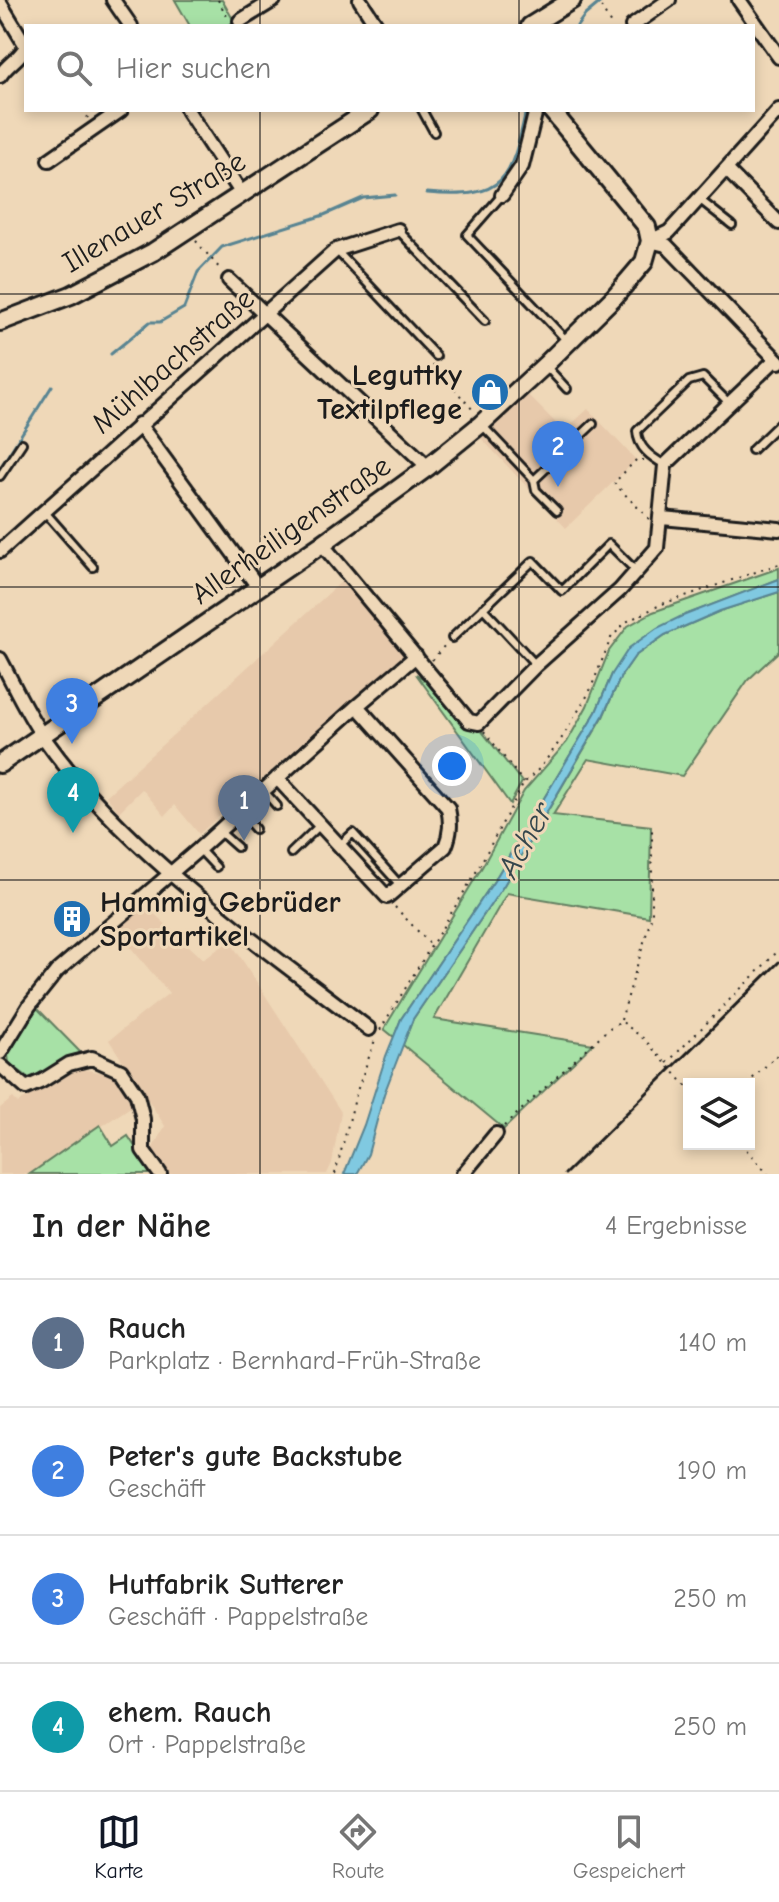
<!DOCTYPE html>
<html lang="de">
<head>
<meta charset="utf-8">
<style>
  :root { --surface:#fff; --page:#f2f2f2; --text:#222; --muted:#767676; --line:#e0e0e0; --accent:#111827 }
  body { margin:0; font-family:"Comic Neue",sans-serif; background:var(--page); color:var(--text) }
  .controls { position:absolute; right:24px; bottom:24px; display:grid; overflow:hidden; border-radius:0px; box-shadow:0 4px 12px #0003 }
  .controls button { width:72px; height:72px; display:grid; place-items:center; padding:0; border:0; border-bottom:2px solid var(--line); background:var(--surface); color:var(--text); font:40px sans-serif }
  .you { position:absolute; left:452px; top:766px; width:28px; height:28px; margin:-20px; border:6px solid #fff; border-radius:50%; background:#1a73e8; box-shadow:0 0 0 12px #1a73e833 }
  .badge { display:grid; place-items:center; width:52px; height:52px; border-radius:50%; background:var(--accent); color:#fff; font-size:26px; font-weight:700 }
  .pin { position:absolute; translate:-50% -66px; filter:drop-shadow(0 2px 4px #0008) }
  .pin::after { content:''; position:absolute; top:42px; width:28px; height:24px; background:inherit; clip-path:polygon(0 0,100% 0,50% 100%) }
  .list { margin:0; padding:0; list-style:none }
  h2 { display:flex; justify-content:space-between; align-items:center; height:104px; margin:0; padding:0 32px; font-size:34px }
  h2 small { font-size:26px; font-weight:400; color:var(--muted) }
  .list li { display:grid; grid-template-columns:52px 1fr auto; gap:24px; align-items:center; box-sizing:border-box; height:128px; padding:0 32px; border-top:2px solid var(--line) }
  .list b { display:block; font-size:30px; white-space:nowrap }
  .list p { margin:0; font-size:26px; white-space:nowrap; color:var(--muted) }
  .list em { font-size:26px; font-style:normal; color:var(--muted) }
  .icon { flex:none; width:44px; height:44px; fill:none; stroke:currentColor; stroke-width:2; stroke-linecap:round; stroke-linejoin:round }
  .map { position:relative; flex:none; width:779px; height:1174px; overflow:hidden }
  .search { position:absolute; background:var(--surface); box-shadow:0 4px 12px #0003; left:24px; right:24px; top:24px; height:88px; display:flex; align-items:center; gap:20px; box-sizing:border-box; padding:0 28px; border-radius:0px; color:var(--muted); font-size:30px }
  .sheet { height:616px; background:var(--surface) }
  nav { display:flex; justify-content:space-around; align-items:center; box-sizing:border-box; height:112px; border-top:2px solid var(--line); background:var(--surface); font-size:22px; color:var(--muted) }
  nav a { display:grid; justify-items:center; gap:4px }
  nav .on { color:var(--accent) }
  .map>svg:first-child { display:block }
  .built { fill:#e7c9ab }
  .green { fill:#a7e1a6; stroke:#627e61; stroke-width:2 }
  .water { fill:#80c9e1; stroke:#588492; stroke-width:2 }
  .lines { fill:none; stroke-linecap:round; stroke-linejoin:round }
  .stream { stroke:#588492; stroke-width:3 }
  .lane-casing { stroke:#1c1c1c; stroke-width:12 }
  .street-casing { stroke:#1c1c1c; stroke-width:18 }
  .secondary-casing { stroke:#1c1c1c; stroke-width:22 }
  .path { stroke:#1c1c1c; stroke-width:2; stroke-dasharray:2 6; stroke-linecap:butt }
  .lane { stroke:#efd8b8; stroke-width:6 }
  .street { stroke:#efd8b8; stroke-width:12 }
  .secondary { stroke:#efd8b8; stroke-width:16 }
  .rail { stroke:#1c1c1c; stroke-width:3 }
  .grid { fill:none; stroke:#1c1c1c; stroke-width:2; stroke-opacity:0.55 }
  .labels { text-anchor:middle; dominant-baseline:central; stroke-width:6; stroke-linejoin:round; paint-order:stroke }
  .street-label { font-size:30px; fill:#1c1c1c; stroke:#efd8b8 }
  .poi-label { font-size:30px; font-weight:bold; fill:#1c1c1c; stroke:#efd8b8; text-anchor:end }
  .water-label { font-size:32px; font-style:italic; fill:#35474d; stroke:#efd8b8 }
</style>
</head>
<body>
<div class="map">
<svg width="779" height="1174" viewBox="0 0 779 1174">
  <rect width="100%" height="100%" fill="#efd8b8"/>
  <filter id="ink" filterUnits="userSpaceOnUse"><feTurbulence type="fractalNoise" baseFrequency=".0125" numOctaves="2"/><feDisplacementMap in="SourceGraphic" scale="16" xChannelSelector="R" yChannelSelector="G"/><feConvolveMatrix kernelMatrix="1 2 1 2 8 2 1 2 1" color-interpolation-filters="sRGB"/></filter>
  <g filter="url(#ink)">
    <!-- built -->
    <path class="built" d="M526 393 564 431 588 409 636 460 566 528 479 436Z
      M342 581 405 654 199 834 175 805 165 816 142 789 119 812 106 796Z
      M146 906 203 959 230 941 341 1112 332 1163 327 1174H166L151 1151 165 1126 109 1040 169 993 116 930Z
      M75 1068 110 1074 121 1082 132 1106 30 1174H0V1108L13 1098 18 1103Z"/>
    <!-- green -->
    <path class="green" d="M175 0H222L234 21 228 26H190Z
      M779 568V579L680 617 612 674 596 712 494 881 401 1019 394 1037 384 1029 482 867 524 791 567 742 587 706 609 651 628 626 653 612Z
      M779 592V651L748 680 682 776 588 759 553 815 651 826 649 917 507 893 434 1019 593 1044 504 1129 403 1045 413 1019 504 885 603 717 621 676 635 656 665 635 720 611Z
      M416 674 438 688 469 727 480 729 522 782 510 804Z
      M37 1008 81 1053C61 1057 48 1074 29 1078L9 1063 8 1055Z
      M100 1125 113 1146 128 1136 153 1174H30Z"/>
    <!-- water -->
    <path class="water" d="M779 579V592L720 611 665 635 635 656 621 676 603 716 504 885 413 1019 384 1094 368 1154 357 1174H344L364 1125 386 1056 401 1019 494 881 596 712 612 674 629 648 657 628 680 617Z"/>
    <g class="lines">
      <!-- stream -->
      <path class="stream" d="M577 26 585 15 603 0
        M427 193C505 200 511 180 526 110
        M111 354 150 322H160L184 308 198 272 222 247 324 215 363 198 395 195
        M0 468 52 386"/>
      <!-- lane casing -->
      <g class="lane-casing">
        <path id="lane" d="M422 110 434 132
          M502 195 467 235 568 342
          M699 199 732 225
          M398 230 485 321
          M336 250 436 356
          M545 365 567 389
          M483 426 534 480 593 424
          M752 450 779 424
          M665 465C651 457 638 448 637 431L689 381 703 377 729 403
          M0 476 22 443
          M534 480 536 490 557 511
          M44 511 93 567
          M483 608 535 664
          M452 638 533 561 562 591 609 544 636 571
          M263 790 277 806
          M240 812 255 829
          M219 831 237 847
          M339 846 353 833 400 885
          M199 849 216 867
          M291 853 320 825"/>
      </g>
      <!-- street casing -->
      <g class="street-casing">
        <path id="street" d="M113 0 131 26
          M360 0 377 26
          M739 0 779 57
          M0 3 26 46C20 59 7 64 0 76
          M240 21 274 0
          M632 26 669 0
          M187 110 242 194
          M49 160 121 110
          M726 169 779 223
          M502 195 522 166 536 110
          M650 241 669 232 779 110
          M650 241 666 245 779 362
          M229 280 428 467
          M139 424 258 587
          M662 518 779 529
          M322 544 469 721 479 723 536 665 620 590 657 548 665 465 776 359
          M0 551 336 250 398 230
          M0 659C14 685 27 714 44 738 127 855 257 942 369 1029
          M277 778 387 897 445 847C451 833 451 822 448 808L357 706
          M0 1053 29 1006 57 971 199 849 357 706 416 656
          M0 1065 26 1088 42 1081 69 1064 92 1058 121 1071 137 1095 143 1119V1150L160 1174
          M463 1174 496 1134"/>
      </g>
      <!-- secondary casing -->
      <g class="secondary-casing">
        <path id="secondary" d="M530 26 572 0
          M0 322 71 295 153 252 370 110
          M0 764 322 544 428 467 481 424 545 365 615 296 644 262 650 241 647 227 551 110"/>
      </g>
      <!-- path -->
      <path class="path" d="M218 0 228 18
        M597 0 612 26
        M82 110 89 119
        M196 241 221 270
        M433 365 474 411
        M644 460H636L614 483 649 519
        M432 660 446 644
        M484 731 524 783
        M395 907 430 944
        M621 1020 652 915V828
        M380 1030 475 874 524 783 540 768 560 741 589 693 611 638 626 622 662 604 779 564
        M667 1063 779 950
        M747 1084 779 1053
        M504 1126 608 1029 621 1021 644 1039 689 1089
        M741 1144 768 1174
        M335 1174 357 1091 375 1040"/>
      <!-- lane -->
      <use href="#lane" class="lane"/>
      <!-- street -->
      <use href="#street" class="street"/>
      <!-- secondary -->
      <use href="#secondary" class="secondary"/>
      <!-- rail -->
      <path class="rail" d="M565 1174 779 962"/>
    </g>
  </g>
  <!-- grid -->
  <path class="grid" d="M260 0V26M519 0V26M260 110V1174M519 110V1174M0 294H779M0 587H779M0 880H779"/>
  <!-- icons -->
  <defs>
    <g id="shop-disc" transform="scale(2)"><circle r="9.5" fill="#1f6fb2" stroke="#efd8b8"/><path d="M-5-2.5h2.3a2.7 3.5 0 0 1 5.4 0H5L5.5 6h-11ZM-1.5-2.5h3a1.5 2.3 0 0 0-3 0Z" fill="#fff"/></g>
    <g id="building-disc" transform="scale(2)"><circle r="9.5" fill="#1f6fb2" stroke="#efd8b8"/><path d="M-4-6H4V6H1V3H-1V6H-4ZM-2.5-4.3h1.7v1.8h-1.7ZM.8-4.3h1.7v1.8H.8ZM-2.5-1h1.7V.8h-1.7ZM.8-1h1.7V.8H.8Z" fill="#fff"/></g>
  </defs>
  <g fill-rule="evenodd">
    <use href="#shop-disc" x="490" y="392"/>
    <use href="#building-disc" x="72" y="919"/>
  </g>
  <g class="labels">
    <!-- street labels -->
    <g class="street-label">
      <text transform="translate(154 212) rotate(-31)">Illenauer Straße</text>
      <text transform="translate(173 361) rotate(-41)">Mühlbachstraße</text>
      <text transform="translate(291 530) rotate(-35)">Allerheiligenstraße</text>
    </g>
    <!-- poi labels -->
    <g class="poi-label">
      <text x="462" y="375">Leguttky<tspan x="462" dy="34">Textilpflege</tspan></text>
      <text x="100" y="902" text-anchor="start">Hammig Gebrüder<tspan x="100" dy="34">Sportartikel</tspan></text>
    </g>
    <!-- water labels -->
    <g class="water-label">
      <text transform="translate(525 840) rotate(-61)">Acher</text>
    </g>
  </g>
</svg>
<div class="controls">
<button><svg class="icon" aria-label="layers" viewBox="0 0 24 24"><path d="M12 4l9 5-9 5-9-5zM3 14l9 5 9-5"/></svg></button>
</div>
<div class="you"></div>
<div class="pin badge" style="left:244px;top:841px;background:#5c6f8a">1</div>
<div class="pin badge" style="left:558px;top:487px;background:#3f7fe0">2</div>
<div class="pin badge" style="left:72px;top:744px;background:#3f7fe0">3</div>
<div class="pin badge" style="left:73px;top:833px;background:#0f9aa8">4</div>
<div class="search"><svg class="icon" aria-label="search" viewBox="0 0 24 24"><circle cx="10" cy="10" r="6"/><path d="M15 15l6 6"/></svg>Hier suchen</div>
</div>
<section class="sheet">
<h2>In der Nähe<small>4 Ergebnisse</small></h2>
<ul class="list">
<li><span class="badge" style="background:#5c6f8a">1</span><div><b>Rauch</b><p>Parkplatz · Bernhard-Früh-Straße</p></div><em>140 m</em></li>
<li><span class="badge" style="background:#3f7fe0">2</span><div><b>Peter's gute Backstube</b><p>Geschäft</p></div><em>190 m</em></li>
<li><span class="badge" style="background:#3f7fe0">3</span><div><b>Hutfabrik Sutterer</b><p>Geschäft · Pappelstraße</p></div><em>250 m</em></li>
<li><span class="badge" style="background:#0f9aa8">4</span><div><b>ehem. Rauch</b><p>Ort · Pappelstraße</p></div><em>250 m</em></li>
</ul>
</section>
<nav>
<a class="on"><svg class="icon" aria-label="map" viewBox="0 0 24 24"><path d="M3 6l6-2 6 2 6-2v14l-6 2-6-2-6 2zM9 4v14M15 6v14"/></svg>Karte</a>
<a><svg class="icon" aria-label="directions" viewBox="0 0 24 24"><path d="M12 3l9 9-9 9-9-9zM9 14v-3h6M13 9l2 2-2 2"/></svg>Route</a>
<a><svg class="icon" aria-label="saved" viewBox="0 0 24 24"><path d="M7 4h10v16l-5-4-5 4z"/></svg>Gespeichert</a>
</nav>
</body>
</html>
